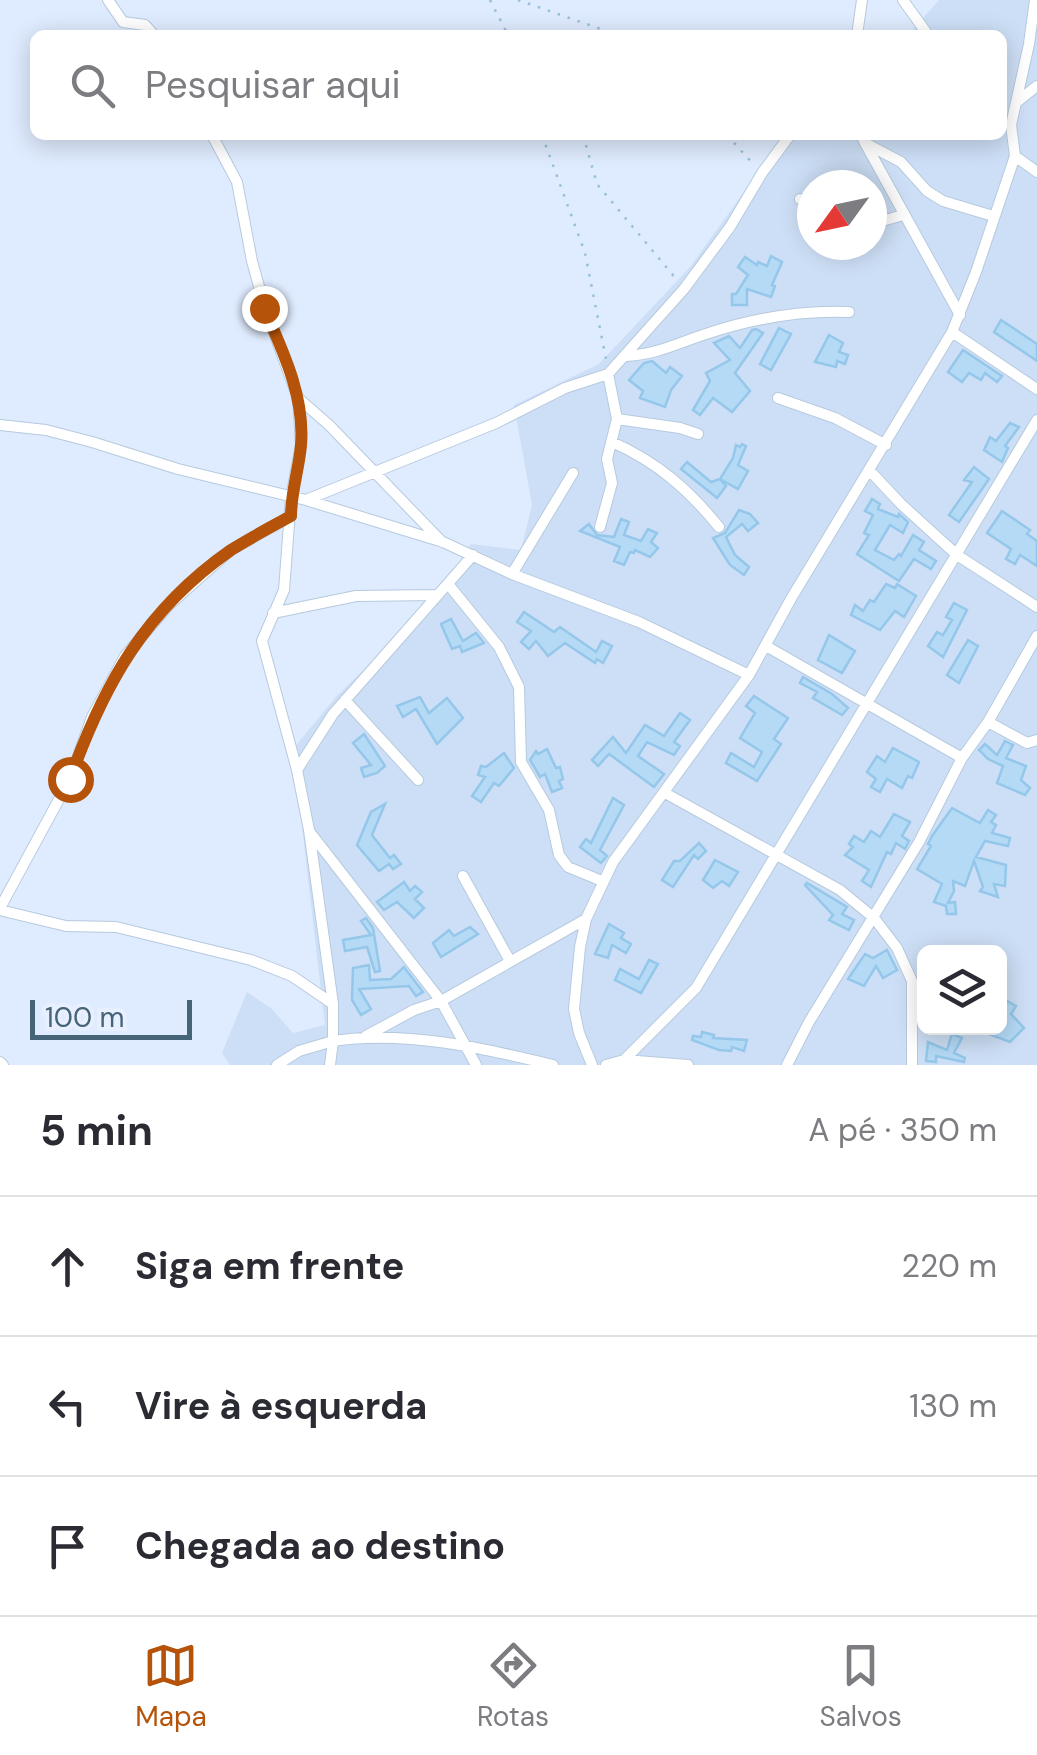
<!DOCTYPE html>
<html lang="pt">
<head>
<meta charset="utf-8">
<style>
  :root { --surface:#fff; --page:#f7f7f7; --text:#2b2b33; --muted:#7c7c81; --line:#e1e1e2; --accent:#b45309 }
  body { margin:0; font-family:"DM Sans",sans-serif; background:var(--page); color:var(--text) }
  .controls { position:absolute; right:30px; bottom:30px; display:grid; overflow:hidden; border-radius:15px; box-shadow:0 5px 25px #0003 }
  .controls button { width:90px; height:90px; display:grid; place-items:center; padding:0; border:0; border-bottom:2px solid var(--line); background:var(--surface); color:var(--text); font:50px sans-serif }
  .compass { position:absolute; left:797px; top:170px; width:90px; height:90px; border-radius:50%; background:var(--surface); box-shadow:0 5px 25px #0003; rotate:237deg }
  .scale { position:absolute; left:30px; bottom:25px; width:162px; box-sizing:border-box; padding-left:10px; border:5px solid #456477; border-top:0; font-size:28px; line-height:35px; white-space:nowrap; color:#456477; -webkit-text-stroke:8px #e8f0ff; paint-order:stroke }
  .stop { position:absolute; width:30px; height:30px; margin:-22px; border:8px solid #b45309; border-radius:50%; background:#fff }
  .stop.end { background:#b45309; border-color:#fff; box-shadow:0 2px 10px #0008 }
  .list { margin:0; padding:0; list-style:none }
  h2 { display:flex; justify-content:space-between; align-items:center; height:130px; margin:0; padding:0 40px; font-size:42px }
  h2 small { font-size:32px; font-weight:400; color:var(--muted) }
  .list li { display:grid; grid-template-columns:65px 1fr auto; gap:30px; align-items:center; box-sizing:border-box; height:140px; padding:0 40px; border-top:2px solid var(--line) }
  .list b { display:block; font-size:38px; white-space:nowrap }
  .list em { font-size:32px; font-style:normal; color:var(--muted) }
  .icon { flex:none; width:55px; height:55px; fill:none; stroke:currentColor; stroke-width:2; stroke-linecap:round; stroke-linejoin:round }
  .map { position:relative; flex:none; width:1037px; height:1065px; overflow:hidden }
  .search { position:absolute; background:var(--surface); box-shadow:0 5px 25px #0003; left:30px; right:30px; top:30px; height:110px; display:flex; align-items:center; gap:25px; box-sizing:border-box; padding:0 35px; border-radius:15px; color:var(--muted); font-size:38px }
  .sheet { height:550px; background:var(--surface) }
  nav { display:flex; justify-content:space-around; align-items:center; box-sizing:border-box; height:140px; border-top:2px solid var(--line); background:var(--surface); font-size:28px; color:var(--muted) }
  nav a { display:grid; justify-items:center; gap:5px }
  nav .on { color:var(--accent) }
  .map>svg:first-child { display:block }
  .residential { fill:#cddff6; fill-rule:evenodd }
  .building { fill:#b5daf6; stroke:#94c7ea; stroke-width:2.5 }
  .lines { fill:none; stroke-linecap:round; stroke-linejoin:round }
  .minor-casing { stroke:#b6cade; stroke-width:12 }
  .path { stroke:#98bfda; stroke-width:2.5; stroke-dasharray:2.5 8; stroke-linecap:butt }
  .minor { stroke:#fff; stroke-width:10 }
  .route { stroke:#b45309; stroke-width:12 }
</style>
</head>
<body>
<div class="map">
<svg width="1037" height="1065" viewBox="0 0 1037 1065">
  <rect width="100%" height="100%" fill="#dfebfe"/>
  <!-- residential -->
  <path class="residential" d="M939 0H1037V1065H230L222 1053 247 992 272 1009 293 1033 325 1025 293 749 335 698 393 641 449 578 471 544 521 550 532 505 514 405 599 364 690 267 785 135H1002V35H908ZM812 185H872V245H812ZM924 952H1000V1028H924Z"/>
  <!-- building -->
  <path class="building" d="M771 256 782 262 772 285 775 286 771 297 747 289V305H732V294H736L748 275 738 267 745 257 757 265 758 262 767 266Z
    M1001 320 1037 344V361L994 332Z
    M779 328 791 334 771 370 760 364Z
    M756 329 763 333 735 373 750 391 732 412 713 398 700 415 693 410 710 381 706 373 730 360 714 343 729 336 740 348 752 330Z
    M829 335 843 343 839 352 848 355 845 364 837 361 836 367 815 362Z
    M963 350 1002 376 997 382 985 373 981 380 969 373 962 382 948 372Z
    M652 361 666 373 670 367 682 376 671 390 665 407 640 398 643 391 629 380 644 363Z
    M1010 423 1019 427 1005 446 1008 448 1002 462 984 450 990 437 996 441Z
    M742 444 746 446 738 465 748 471 738 489 720 479 733 458 736 445 740 447Z
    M687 462 711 482 720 479 726 486 717 498 681 469Z
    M974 467 989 479 959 522 949 515 972 482 964 480Z
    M872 499 880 504 878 509 898 517 899 514 908 522 903 533 890 525 875 550 894 560 899 554 901 556 913 535 924 542 919 550 936 561 931 569 914 559 899 581 857 554 869 535 864 533 873 515 865 511Z
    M739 510 750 514 758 523 748 531 742 524 726 537 735 555 749 567 744 575 730 565 713 538 725 533Z
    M1002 511 1030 530 1027 534 1037 541V566L1020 555 1015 564 1006 559 1011 549 987 533Z
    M621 519 629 522 624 535 641 541 648 529 657 533 651 542 658 548 650 557 635 550 634 553 630 552 624 565 614 561 620 547 580 531 589 524 597 535 614 537Z
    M886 584 895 588 897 584 916 596 904 617 895 611 880 630 851 615 855 605 863 611 870 600 874 602Z
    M954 603 967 610 943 657 928 646 937 632 943 635 952 620 946 617Z
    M524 612 554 632 560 627 596 652 602 641 612 646 603 663 597 659 595 663 565 643 548 656 536 641 529 649 521 642 531 631 517 622Z
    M451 619 463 641 476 633 484 643 462 652 460 646 452 649 441 624Z
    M829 635 855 651 842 673 818 660Z
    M968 640 978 646 959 683 947 675Z
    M803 677 832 694 848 708 842 715 813 698 817 692 800 683Z
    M754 696 788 718 774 739 781 744 757 781 726 763 731 753 754 767 762 752 740 738 755 713 746 706Z
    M420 697 429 713 447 698 463 718 437 744 416 709 403 717 397 706Z
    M680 713 690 720 674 742 680 746 674 755 647 742 638 756 664 774 654 787 609 754 598 766 592 760 613 737 626 753 645 725 664 736Z
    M364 734 385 766 377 773 364 777 361 768 371 765 353 743Z
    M1005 741 1013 745 1006 758 1026 766 1021 780 1030 788 1025 795 997 783 1003 766 988 759 979 750 985 744 997 755Z
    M893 748 919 762 912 778 908 776 902 788 887 779 880 792 871 787 876 779 867 772 877 756 885 762Z
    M547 749 556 768 560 767 563 779 559 781 562 788 552 792 545 774 540 777 530 760 536 751 538 754Z
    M504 753 514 768 499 786 494 783 481 802 472 796 485 777 478 775 481 766 486 767Z
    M613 798 624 805 600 850 607 856 601 863 580 847 586 839 591 843Z
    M385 804 372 835 390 858 394 855 401 864 393 869 389 864 379 871 357 845 371 812Z
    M952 808 980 823 988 810 996 815 991 822 996 825 992 833 1010 838 1008 846 985 841 976 857 1006 865 1005 886 994 884 998 897 980 891 983 887 974 861 965 886 953 881 954 891 948 903 955 902 956 914H947L946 906 934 902 942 884 917 869 931 846 928 844 932 836Z
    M894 814 910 822 902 836 909 841 905 849 896 843 891 854 887 852 871 887 862 881 869 870 845 855 853 847 849 844 854 836 864 842 871 831 880 837Z
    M699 843 706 851 698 859 694 855 673 887 662 880 674 861H680Z
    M715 860 738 872 729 886 722 881 713 888 703 880Z
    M404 882 410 891 415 886 422 892 415 899 424 908 414 918 397 902 384 910 377 902Z
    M807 883 847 907 842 914 854 920 849 930 829 920 833 915 805 885Z
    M366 918 373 928 380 971 375 972 367 947 345 951 343 940 371 935 361 921Z
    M609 924 624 933 621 938 631 944 626 953 612 945 608 958 595 954Z
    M470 927 478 934 441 957 433 943 449 930 454 936Z
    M887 950 897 970 883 978 876 966 864 986 848 979 865 954 873 958Z
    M649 960 658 964 641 993 615 980 620 969 639 979Z
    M369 965 370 980 391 979 404 967 423 992 416 996 409 986 359 989 371 1009 361 1015 352 1000 353 968Z
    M1007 1001 1016 1006 1011 1014 1024 1028 1010 1042 973 1028H1000V1013Z
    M702 1032 714 1035 713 1038 747 1040 744 1051 732 1047 731 1051 719 1050 692 1040 693 1036 701 1037Z
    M952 1034 962 1038 954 1053 965 1058 964 1062 936 1056V1062L926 1061 928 1042 947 1050Z"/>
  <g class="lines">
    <!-- minor casing -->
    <g class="minor-casing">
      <path id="minor" d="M108 0 123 22 145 25 154 35
        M903 0 928 35
        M857 35 862 0
        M1018 101 1037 86
        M212 135 237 182 252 261 265 308 298 398 301 444 291 498 284 590 262 641 297 770 309 830 333 1004V1041L299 1051 277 1065
        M861 135 865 143 901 162 927 191 943 201 993 216
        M865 143 960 315
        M1015 156 1037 172
        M800 199 812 204
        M872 224 903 215
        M952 332 1037 389
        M625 356C656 355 680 342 709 333 755 318 800 310 849 312
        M298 398 329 425 442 542
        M778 398 835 418 886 445
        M617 419 680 428 698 434
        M0 425 46 430 92 442 178 469 306 500 443 542 512 574 639 622 749 675
        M612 442C657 462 688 489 719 527
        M870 471 901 504 957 555 1037 607
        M306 500 496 423 565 388 608 374 684 289 730 227 762 173 790 135
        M600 527 612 483 607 459 617 419 608 374
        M512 574 573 473
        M448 584 499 647 519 687 521 762 549 810 559 855 568 867 602 881
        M273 613 356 596 436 595
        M766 646 962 758
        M345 700 418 780
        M988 722 1027 743 1037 740
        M297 770 333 714 473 555
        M665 793 840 890 874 918 897 948 912 981V1065
        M309 831 441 1001 476 1065
        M463 876 510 961
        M0 908 70 779 92 717 125 656 169 605 215 564 231 550 291 516
        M0 910 66 926 116 927 251 960 292 976 333 1004
        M366 1036 414 1010 441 1001 586 919
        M624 1060 696 988 1037 420
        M0 1062 3 1065
        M330 1065 333 1041C405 1030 483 1048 553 1065
        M592 1065 579 1033 574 1009 580 947 586 919 613 862 749 675 792 597 952 332 976 272 1015 156 1011 125 1029 44 1035 0
        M606 1065 624 1060 688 1065
        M787 1065 809 1022 919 842 962 758 988 722 1037 636"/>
    </g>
    <!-- path -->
    <path class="path" d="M490 0 508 35
      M518 0 618 35
      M542 135 585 253 606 359
      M583 135 597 184 677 280
      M727 135 754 165"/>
    <!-- minor -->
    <use href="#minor" class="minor"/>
  </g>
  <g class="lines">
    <!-- route -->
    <path class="route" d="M70 779C104 684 145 610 231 550 250 538 271 527 291 516 291 492 299 469 301 445 305 397 283 351 264 308"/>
  </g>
</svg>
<div class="controls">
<button><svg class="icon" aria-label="layers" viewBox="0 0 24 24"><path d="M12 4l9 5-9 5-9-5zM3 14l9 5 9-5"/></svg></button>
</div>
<svg class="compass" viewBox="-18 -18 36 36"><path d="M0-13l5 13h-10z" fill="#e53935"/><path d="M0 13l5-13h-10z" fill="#7c7c81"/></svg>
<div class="scale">100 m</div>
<div class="stop" style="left:70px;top:779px"></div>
<div class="stop end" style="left:264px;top:308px"></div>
<div class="search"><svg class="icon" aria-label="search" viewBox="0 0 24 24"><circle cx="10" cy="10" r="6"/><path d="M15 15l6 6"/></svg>Pesquisar aqui</div>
</div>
<section class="sheet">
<h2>5 min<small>A pé · 350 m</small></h2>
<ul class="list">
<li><svg class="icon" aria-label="ahead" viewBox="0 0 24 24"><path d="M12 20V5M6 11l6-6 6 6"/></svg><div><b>Siga em frente</b></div><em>220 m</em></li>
<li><svg class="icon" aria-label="left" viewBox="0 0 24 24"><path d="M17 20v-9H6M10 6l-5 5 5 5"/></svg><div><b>Vire à esquerda</b></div><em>130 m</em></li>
<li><svg class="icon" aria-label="arrive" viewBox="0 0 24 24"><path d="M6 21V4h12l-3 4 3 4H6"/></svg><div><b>Chegada ao destino</b></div></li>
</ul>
</section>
<nav>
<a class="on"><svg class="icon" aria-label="map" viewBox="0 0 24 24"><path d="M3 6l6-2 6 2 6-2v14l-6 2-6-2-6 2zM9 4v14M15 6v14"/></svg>Mapa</a>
<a><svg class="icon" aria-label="directions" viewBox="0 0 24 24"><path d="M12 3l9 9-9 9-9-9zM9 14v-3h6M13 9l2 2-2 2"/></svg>Rotas</a>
<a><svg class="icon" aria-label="saved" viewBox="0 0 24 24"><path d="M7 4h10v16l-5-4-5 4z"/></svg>Salvos</a>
</nav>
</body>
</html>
